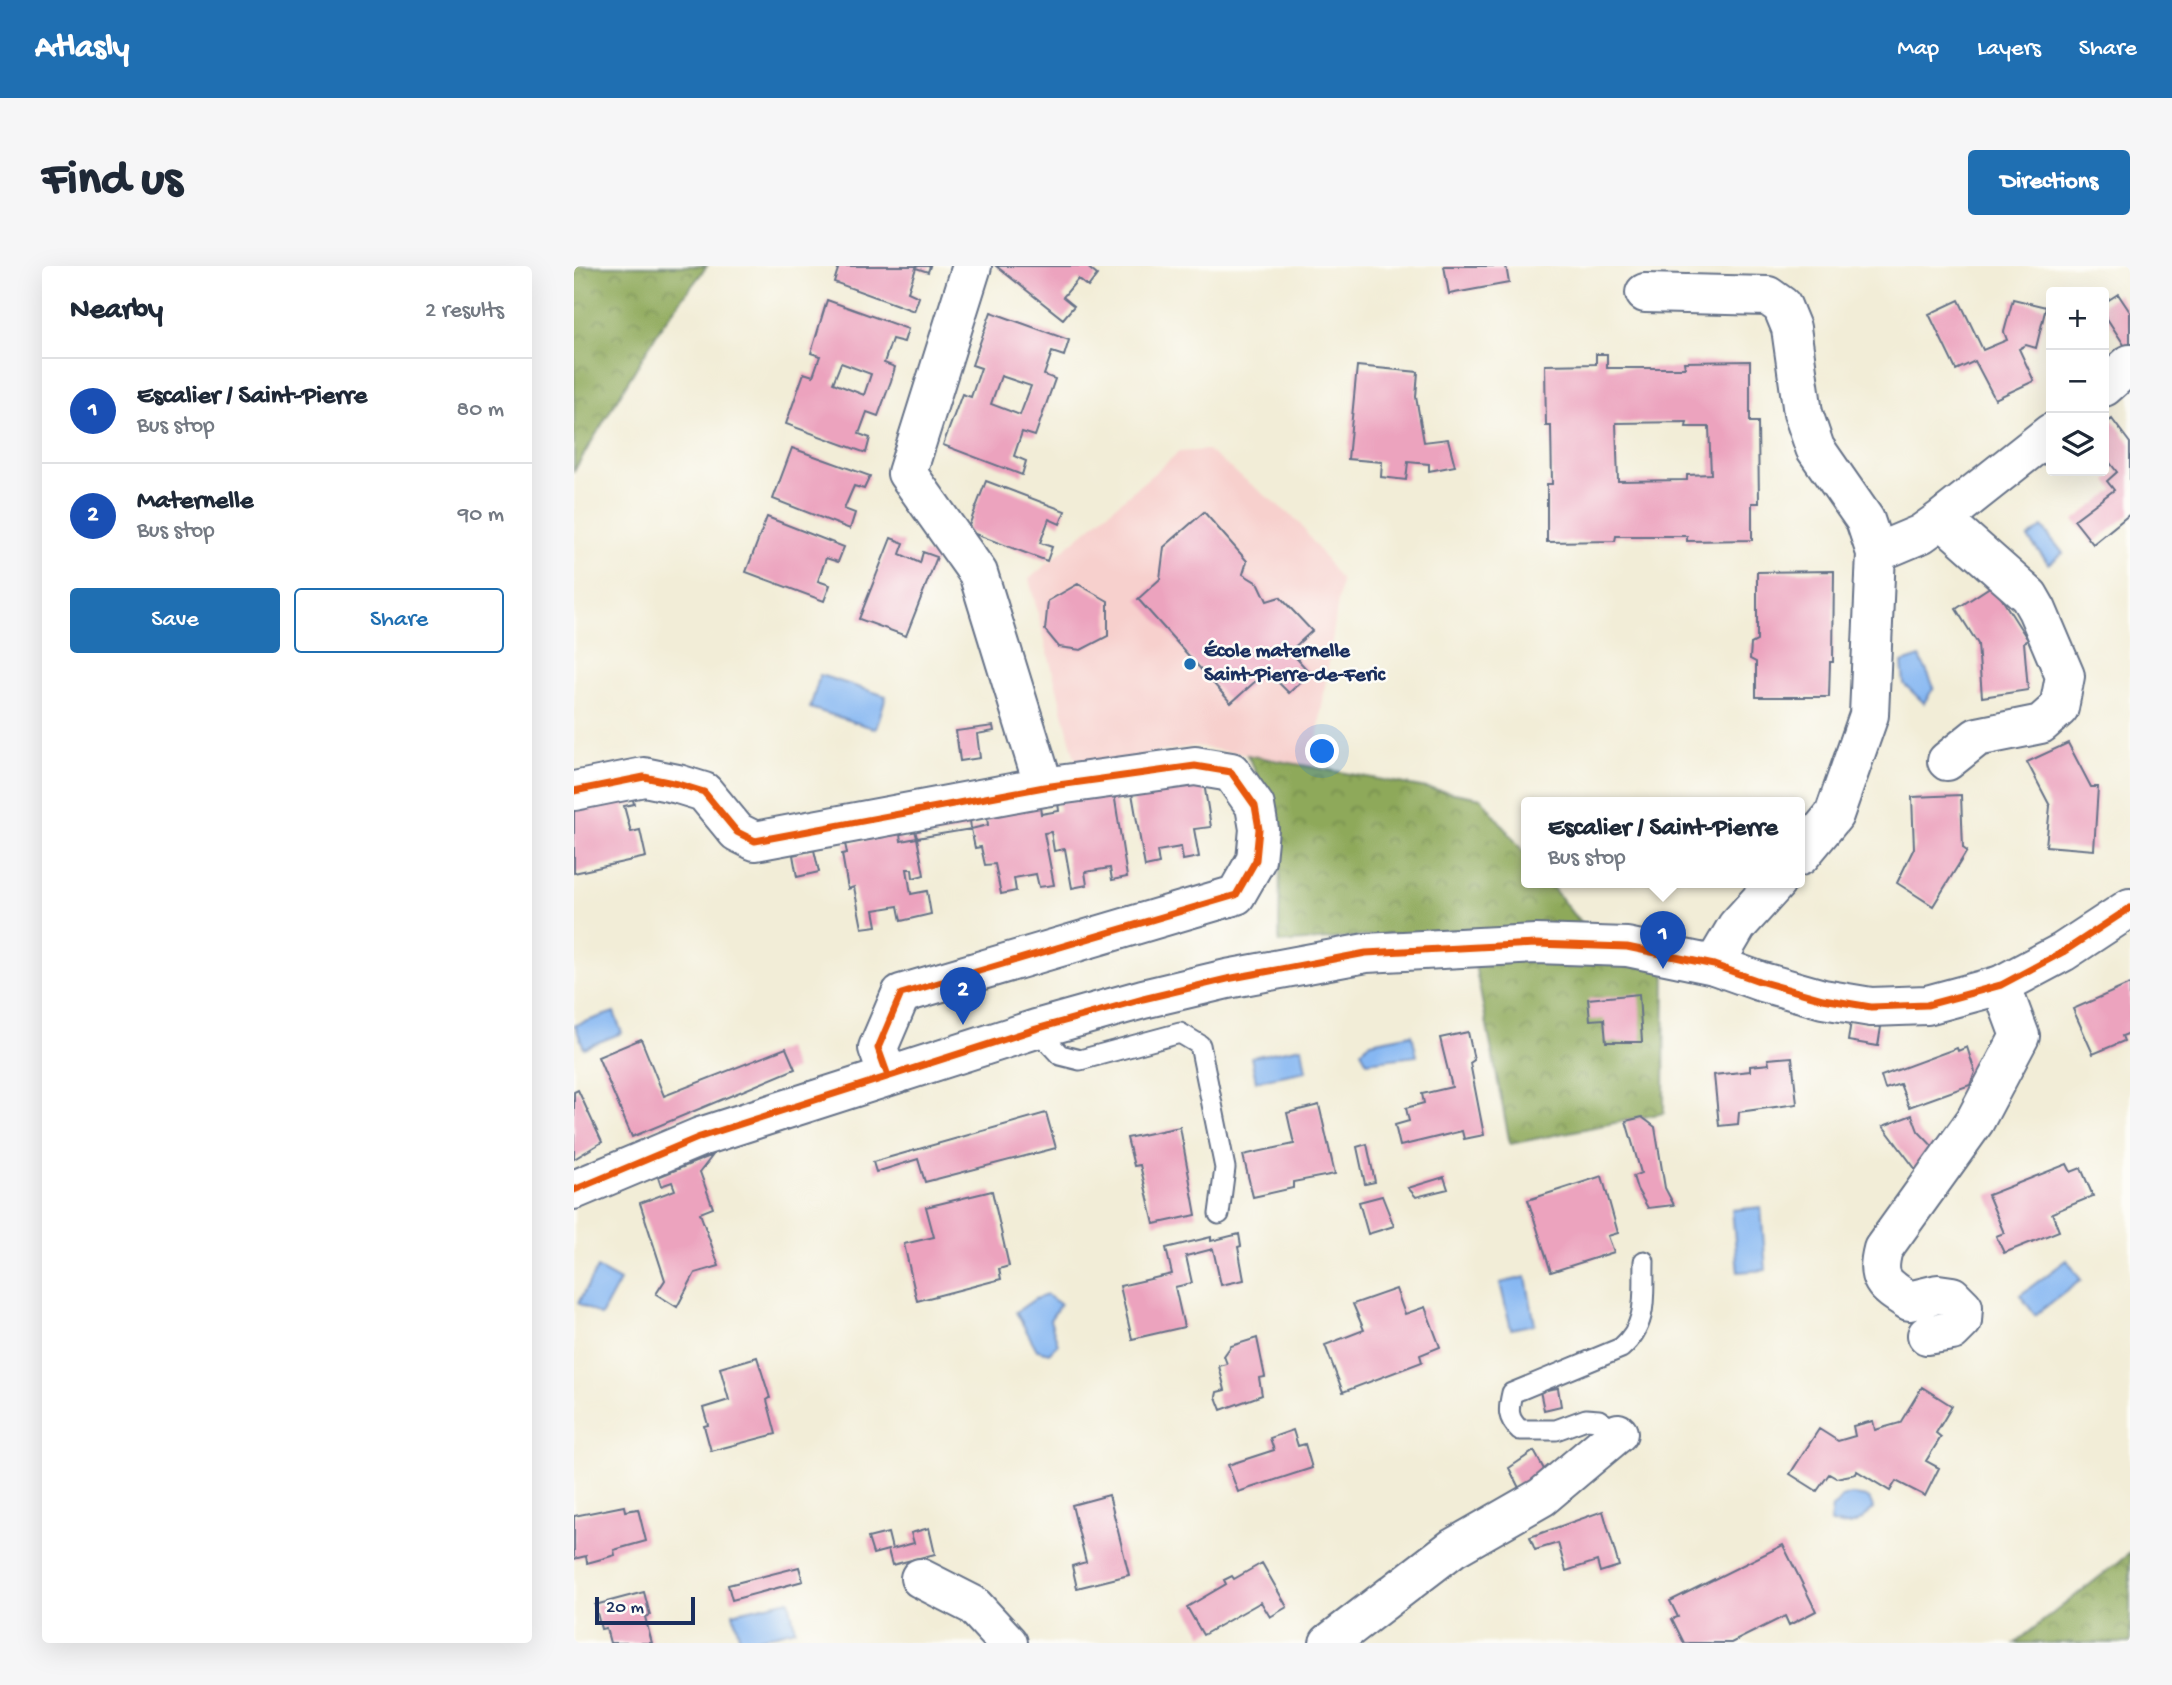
<!DOCTYPE html>
<html lang="en">
<head>
<meta charset="utf-8">
<style>
  :root { --surface:#fff; --page:#f6f6f7; --text:#1f2937; --muted:#747a83; --line:#e0e1e3; --accent:#1f6fb2 }
  body { margin:0; font-family:"Gochi Hand",sans-serif; background:var(--page); color:var(--text) }
  .controls { position:absolute; right:21px; top:21px; display:grid; overflow:hidden; border-radius:7px; box-shadow:0 7px 28px #0002 }
  .controls button { width:63px; height:63px; display:grid; place-items:center; padding:0; border:0; border-bottom:2px solid var(--line); background:var(--surface); color:var(--text); font:35px sans-serif }
  .scale { position:absolute; left:21px; bottom:18px; width:100px; box-sizing:border-box; padding-left:7px; border:4px solid #1b2f5e; border-top:0; font-size:19px; line-height:24px; white-space:nowrap; color:#1b2f5e; -webkit-text-stroke:5px #fdfcf7; paint-order:stroke }
  .you { position:absolute; left:749px; top:486px; width:24px; height:24px; margin:-18px; border:5px solid #fff; border-radius:50%; background:#1a73e8; box-shadow:0 0 0 10px #1a73e833 }
  .badge { display:grid; place-items:center; width:46px; height:46px; border-radius:50%; background:var(--accent); color:#fff; font-size:23px; font-weight:700 }
  .pin { position:absolute; translate:-50% -58px; filter:drop-shadow(0 2px 4px #0008) }
  .pin::after { content:''; position:absolute; top:37px; width:24px; height:21px; background:inherit; clip-path:polygon(0 0,100% 0,50% 100%) }
  .popup { position:absolute; left:947px; top:531px; width:284px; height:91px; box-sizing:border-box; display:grid; place-content:center; border-radius:7px; background:var(--surface); filter:drop-shadow(0 2px 5px #0005); font-size:23px; white-space:nowrap; color:var(--muted) }
  .popup b { font-size:26px; color:var(--text) }
  .popup::after { content:''; position:absolute; left:50%; top:100%; margin-left:-14px; border:14px solid transparent; border-top-color:var(--surface) }
  .list { margin:0; padding:0; list-style:none }
  h2 { display:flex; justify-content:space-between; align-items:center; height:91px; margin:0; padding:0 28px; font-size:30px }
  h2 small { font-size:23px; font-weight:400; color:var(--muted) }
  .list li { display:grid; grid-template-columns:46px 1fr auto; gap:21px; align-items:center; box-sizing:border-box; height:105px; padding:0 28px; border-top:2px solid var(--line) }
  .list b { display:block; font-size:26px; white-space:nowrap }
  .list p { margin:0; font-size:23px; white-space:nowrap; color:var(--muted) }
  .list em { font-size:23px; font-style:normal; color:var(--muted) }
  .actions { display:flex; gap:14px; padding:21px 28px }
  .actions a { flex:1; padding:16px 0; border:2px solid var(--accent); border-radius:7px; text-align:center; font-size:24px; color:var(--accent) }
  .actions .main { background:var(--accent); color:#fff }
  .icon { flex:none; width:38px; height:38px; fill:none; stroke:currentColor; stroke-width:2; stroke-linecap:round; stroke-linejoin:round }
  .map { position:relative; flex:none; width:1556px; height:1377px; overflow:hidden; border-radius:7px }
  header { display:flex; align-items:center; gap:42px; box-sizing:border-box; height:98px; padding:0 35px; background:var(--accent); color:#fff }
  header strong { font-size:33px }
  nav { display:flex; gap:38px; margin-inline-start:auto; font-size:24px }
  .intro { display:flex; align-items:center; justify-content:space-between; box-sizing:border-box; height:168px; padding:0 42px }
  h1 { margin:0; font-size:49px }
  .button { padding:18px 32px; border-radius:7px; background:var(--accent); color:#fff; font-size:24px; font-weight:700 }
  main { display:flex; gap:42px; padding:0 42px }
  aside { flex:1; background:var(--surface); border-radius:7px; box-shadow:0 7px 28px #0002 }
  .map>svg:first-child { display:block }
  .built { fill:#f7d0cd }
  .forest { fill:url(#forest-crowns); stroke:#546c5c; stroke-width:2 }
  .water { fill:#86b7f2; stroke:#5073a8; stroke-width:2 }
  .building { fill:#eca3be; fill-rule:evenodd }
  .lines { fill:none; stroke-linecap:round; stroke-linejoin:round }
  .service-casing { stroke:#667288; stroke-width:23 }
  .minor-casing { stroke:#667288; stroke-width:42 }
  .tertiary-casing { stroke:#667288; stroke-width:42 }
  .service { stroke:#fff; stroke-width:19 }
  .minor { stroke:#fff; stroke-width:38 }
  .tertiary { stroke:#fff; stroke-width:38 }
  .cycleway-casing { stroke:#fdfcf7; stroke-width:11 }
  .cycleway { stroke:#e8590c; stroke-width:7 }
  .poi-dot { fill:#1f6fb2; stroke:#fdfcf7; stroke-width:2.5 }
  .labels { text-anchor:middle; dominant-baseline:central; stroke-width:5; stroke-linejoin:round; paint-order:stroke }
  .poi-label { font-size:21px; font-weight:bold; fill:#1b2f5e; stroke:#fdfcf7; text-anchor:start }
</style>
</head>
<body>
<header>
<strong>Atlasly</strong>
<nav><a>Map</a><a>Layers</a><a>Share</a></nav>
</header>
<div class="intro"><h1>Find us</h1><a class="button">Directions</a></div>
<main>
<aside>
<h2>Nearby<small>2 results</small></h2>
<ul class="list">
<li><span class="badge" style="background:#1a4fb4">1</span><div><b>Escalier / Saint-Pierre</b><p>Bus stop</p></div><em>80 m</em></li>
<li><span class="badge" style="background:#1a4fb4">2</span><div><b>Maternelle</b><p>Bus stop</p></div><em>90 m</em></li>
</ul>
<div class="actions"><a class="main">Save</a><a>Share</a></div>
</aside>
<div class="map">
<svg width="1556" height="1377" viewBox="0 0 1556 1377">
  <defs>
    <pattern id="forest-crowns" width="20" height="18" patternUnits="userSpaceOnUse" patternTransform="scale(1.75)"><rect width="20" height="18" fill="#8ea95a"/><path d="M2 6a3 3 0 1 1 6 0M12 15a3 3 0 1 1 6 0" fill="none" stroke="#738a4e"/></pattern>
  </defs>
  <rect width="100%" height="100%" fill="#fdfcf7"/>
  <filter id="ink" filterUnits="userSpaceOnUse"><feTurbulence type="fractalNoise" baseFrequency=".0143" numOctaves="2"/><feDisplacementMap in="SourceGraphic" scale="14" xChannelSelector="R" yChannelSelector="G"/><feConvolveMatrix kernelMatrix="1 2 1 2 8 2 1 2 1" color-interpolation-filters="sRGB"/></filter>
  <filter id="wash" filterUnits="userSpaceOnUse"><feTurbulence type="fractalNoise" baseFrequency=".00686" numOctaves="4" result="noise"/><feDisplacementMap in="SourceGraphic" scale="28" xChannelSelector="R" yChannelSelector="G"/><feGaussianBlur stdDeviation="1.57" result="paint"/><feColorMatrix in="noise" values="0 0 0 0 0 0 0 0 0 0 0 0 0 0 0 0 0 1.4 0 .05"/><feComposite in="paint" operator="in"/></filter>
  <g filter="url(#wash)">
    <rect width="100%" height="100%" fill="#f2edd7"/>
    <!-- built -->
    <path class="built" d="M633 184 724 255 767 315 739 500 621 480 503 501 455 313 605 186Z"/>
    <!-- forest -->
    <path class="forest" d="M0 0H133L88 59 0 205Z
      M673 489 907 532 952 589 953 617H975L999 648 1039 690 1091 699 1090 847 936 878 894 663 705 677 706 585H703L701 543Z
      M1556 1287V1377H1441Z"/>
    <!-- water -->
    <path class="water" d="M1468 261 1489 287 1475 298 1454 272Z
      M1346 391 1360 421 1350 437 1330 418 1328 397Z
      M246 409 312 430 302 463 236 442Z
      M40 746 48 767 10 782 1 759Z
      M838 768 843 790 793 796 787 785 797 776Z
      M728 781 732 805 682 815 677 791Z
      M1187 941 1192 1004 1164 1006 1158 944Z
      M1493 994 1507 1014 1461 1049 1446 1029Z
      M23 1002 46 1015 27 1050 4 1037Z
      M952 1011 961 1058 937 1063 926 1017Z
      M473 1029 486 1038 476 1054 484 1078 475 1087 463 1084 442 1046 461 1033Z
      M1277 1229C1289 1230 1297 1229 1299 1243 1286 1257 1275 1264 1256 1256L1258 1241 1264 1237 1267 1232Z
      M215 1334 221 1363 167 1377 159 1347Z"/>
    <g id="blocks">
      <!-- building -->
      <path class="building" d="M265 0H356L354 6 342 2 334 26 345 31 340 45 260 16Z
        M422 0H512L523 9 514 21 504 13 489 31 500 40 489 53Z
        M870 0H932L935 17 875 28Z
        M1544 28 1556 46V88L1530 48V37Z
        M1439 33 1472 41 1462 82 1452 79 1445 83 1460 115 1421 133 1401 95 1382 104 1355 48 1385 34 1409 84 1433 74 1430 66Z
        M253 34 334 63 330 76 318 73 310 97 321 101 317 115 304 150 293 146 285 168 296 172 292 187 212 158 230 107 239 110 246 90 237 87ZM267 97 297 108 290 129 259 117Z
        M417 46 495 74 490 90 478 86 470 109 481 113 461 170 448 166 440 190 452 195 448 209 369 179 388 128 397 131 407 102 398 99ZM427 110 457 120 446 149 417 138Z
        M1022 88H1033V102H1111L1110 96 1176 95V156H1184L1185 237H1178V274L1113 275V270H1042L1041 275 973 276V218H978L977 160H972L971 99 1022 98ZM1113 156 1112 161H1135L1137 208 1113 209V214L1044 215 1042 157Z
        M783 100 844 106 842 131 850 176 874 173 881 200 855 205V198L834 196 832 214 807 211 808 196 774 193Z
        M1538 153 1556 177V248L1519 278 1500 254 1540 224 1533 215 1543 206 1530 189V159Z
        M218 182 296 210 290 223 280 220 270 243 281 247 276 263 199 233Z
        M412 215 491 245 486 258 475 253 466 277 478 281 473 295 393 265Z
        M630 246 673 295 669 308 685 318 693 335 706 331 738 365 716 385 736 407 715 427 693 405 657 437 564 333 586 313 590 281Z
        M193 251 270 281 264 296 252 292 244 315 256 319 250 335 172 306Z
        M317 272 330 277 326 288 346 297 349 286 363 291 332 370 285 353Z
        M1260 305 1259 396H1256L1255 431H1182V396L1176 393 1177 378 1183 375V306Z
        M504 318 534 335V370L507 384 485 381 471 364 474 335Z
        M1419 319 1454 374 1450 376 1454 424 1408 431 1404 378 1382 343Z
        M419 460 420 465 403 468 406 492 386 495 382 465Z
        M1494 477 1517 521H1524L1520 584 1472 580 1476 540 1453 496Z
        M55 516 60 538 50 540 57 566 66 564 72 591 0 607V538Z
        M556 516 630 517 637 561 620 563 625 591 609 594 607 581 583 585 585 598 571 601Z
        M540 527 553 611 538 614 536 602 511 606 513 619 498 622 491 583 480 585 477 566 470 567 480 619 465 621 462 608 440 612 442 625 427 628 421 598 411 599 407 581 401 582 397 563 414 559 412 544 465 534 467 548 485 545 484 536Z
        M1387 529 1389 582 1393 585 1359 640 1323 617 1340 582 1338 531Z
        M396 554 397 563 343 572 341 564Z
        M326 568 327 575 343 572 350 609 339 612 338 603H333L337 628 353 625 357 648 327 655 324 640 300 644 303 660 288 662 280 621 274 623 268 588 273 587 271 578Z
        M240 584 245 606 223 611 219 589Z
        M1556 718V767L1548 770 1550 775 1519 788 1499 743Z
        M1065 728 1068 776H1032L1030 753 1016 754 1014 733Z
        M1277 755 1307 761 1304 780 1274 775Z
        M894 766 900 794 896 797 910 869 890 873 888 865 826 880 821 859 835 855 832 842 850 837 848 828 878 821 866 772Z
        M67 773 90 830 212 782 221 803 58 871 24 791Z
        M1393 781 1401 806 1396 819 1335 841 1326 818 1311 823 1307 810 1383 782 1384 785Z
        M1218 791 1223 838 1165 846 1164 858 1145 860 1140 809 1176 805V800L1195 798 1194 793Z
        M4 824 28 876 0 893V826Z
        M745 839 761 908 719 916V922L679 931 669 889 720 878 713 847Z
        M472 847 482 882 351 916 344 893 302 906 299 896Z
        M1338 849 1344 865 1364 886 1343 905 1309 860Z
        M1068 851 1081 861 1091 922 1100 939 1074 942 1063 923 1059 910 1067 907 1052 855Z
        M606 861 622 949 580 958 566 899 560 900 553 872Z
        M793 878 801 916 791 918 783 881Z
        M139 889 126 906 139 942 126 947 145 1000 121 1007 103 1041 82 1028 91 1014 66 937 101 924 98 916 87 920 84 911Z
        M1493 898 1497 906 1507 902 1519 930 1478 947 1485 965 1430 987 1422 970 1430 967 1414 929Z
        M1028 910 1044 967 1034 970 1040 986 977 1006 954 934Z
        M870 911 874 923 842 931 834 922Z
        M418 925 435 1000 425 1003 427 1013 343 1035 330 978 360 971 352 941Z
        M808 930 820 960 794 968 785 936Z
        M665 968 667 980 664 981 670 1014 647 1019 639 983 612 990 618 1017 601 1021 610 1061 558 1073 546 1020 598 1008 592 982 637 971V975Z
        M822 1023 831 1048 851 1041 866 1081 846 1089 848 1096 769 1126 751 1079 790 1064 779 1038Z
        M683 1072 691 1111 685 1112 688 1129 647 1144 642 1131 643 1126 651 1124 645 1100 653 1098 650 1090 657 1080Z
        M183 1091 196 1132 193 1134 202 1168 137 1185 130 1160 134 1159 129 1142 155 1134 146 1102Z
        M1348 1121 1378 1140 1362 1167 1367 1171 1352 1195 1365 1202 1351 1230 1322 1215 1316 1225 1283 1205 1282 1208 1262 1212 1255 1208 1243 1225 1216 1208 1245 1163 1264 1175 1281 1170 1279 1160 1299 1155 1301 1164 1326 1157Z
        M984 1122 987 1140 970 1144 966 1125Z
        M719 1164 724 1180 731 1178 738 1202 664 1226 654 1199 700 1184 696 1172Z
        M960 1185 972 1207 946 1224 935 1202Z
        M535 1229 555 1309 503 1322 498 1300 512 1296 498 1239Z
        M50 1240 51 1245 64 1243 72 1275 40 1284 41 1289 24 1294 13 1297 12 1290 0 1293V1250Z
        M1029 1245 1045 1300 1026 1306 1023 1295 992 1305 984 1277 961 1284 956 1271Z
        M355 1262 361 1288 318 1299 314 1284 299 1288 294 1272 314 1267 318 1283 340 1277 337 1267Z
        M1209 1279 1242 1345 1215 1359 1211 1350 1157 1377H1110L1098 1353 1104 1351 1096 1335Z
        M688 1297 713 1341 696 1351 687 1336 629 1369 613 1341 652 1318 650 1314 658 1310 660 1313Z
        M225 1301 229 1315 158 1334 154 1319Z
        M70 1326 76 1349 71 1351 78 1377H36L32 1362 27 1363 21 1339Z"/>
    </g>
  </g>
  <g filter="url(#ink)">
    <use href="#blocks" fill-opacity="0" stroke="#667288" stroke-width="2"/>
    <g class="lines">
      <!-- service casing -->
      <g class="service-casing">
        <path id="service" d="M462 763 486 789 506 794 606 767 626 779 651 902 645 948
          M1044 1167 1025 1154 1012 1153 982 1164H946C933 1152 934 1144 938 1127L1047 1082C1075 1058 1069 1029 1070 995"/>
      </g>
      <!-- minor casing -->
      <g class="minor-casing">
        <path id="minor" d="M398 0 333 207 404 307 470 521
          M1071 27 1194 30 1208 40 1217 62 1229 147 1241 182 1291 254 1302 287
          M1530 121 1556 98
          M1368 253 1477 167
          M0 525 70 511 104 518 130 526 163 566 181 575 470 521 621 500 657 506 681 540 685 563 682 594 662 629 327 728 304 782 314 810
          M1226 590 1260 549 1295 449 1302 287 1347 268 1368 253 1455 330 1463 344 1491 410 1485 442 1467 458 1403 471 1373 495
          M1140 699 1163 660 1202 617
          M1353 1069 1378 1065 1388 1055 1389 1041 1378 1030 1364 1028 1335 1035C1310 1019 1301 1014 1309 983L1401 855 1446 770 1427 719
          M346 1312 399 1339 434 1377
          M755 1377 879 1282 968 1231 1044 1167"/>
      </g>
      <!-- tertiary casing -->
      <g class="tertiary-casing">
        <path id="tertiary" d="M0 924 126 871 462 763 569 733 653 713 792 687 962 678 1053 681 1140 699 1185 715 1249 733 1297 741 1353 739 1427 719 1489 686 1556 642"/>
      </g>
      <!-- service -->
      <use href="#service" class="service"/>
      <!-- minor -->
      <use href="#minor" class="minor"/>
      <!-- tertiary -->
      <use href="#tertiary" class="tertiary"/>
      <!-- cycleway casing -->
      <g class="cycleway-casing">
        <path id="cycleway" d="M0 525 70 511 104 518 130 526 163 566 181 575 470 521 621 500 657 506 681 540 685 563 682 594 662 629 327 728 304 782 314 810
          M0 924 126 871 462 763 569 733 653 713 792 687 962 678 1053 681 1140 699 1185 715 1249 733 1297 741 1353 739 1427 719 1489 686 1556 642"/>
      </g>
      <!-- cycleway -->
      <use href="#cycleway" class="cycleway"/>
    </g>
  </g>
  <!-- markers -->
  <circle class="poi-dot" cx="616" cy="398" r="7"/>
  <g class="labels">
    <!-- poi labels -->
    <g class="poi-label">
      <text x="630" y="386">École maternelle<tspan x="630" dy="24">Saint-Pierre-de-Feric</tspan></text>
    </g>
  </g>
</svg>
<div class="controls">
<button>+</button>
<button>−</button>
<button><svg class="icon" aria-label="layers" viewBox="0 0 24 24"><path d="M12 4l9 5-9 5-9-5zM3 14l9 5 9-5"/></svg></button>
</div>
<div class="scale">20 m</div>
<div class="you"></div>
<div class="pin badge" style="left:1089px;top:703px;background:#1a4fb4">1</div>
<div class="popup"><b>Escalier / Saint-Pierre</b>Bus stop</div>
<div class="pin badge" style="left:389px;top:759px;background:#1a4fb4">2</div>
</div>
</main>
</body>
</html>
